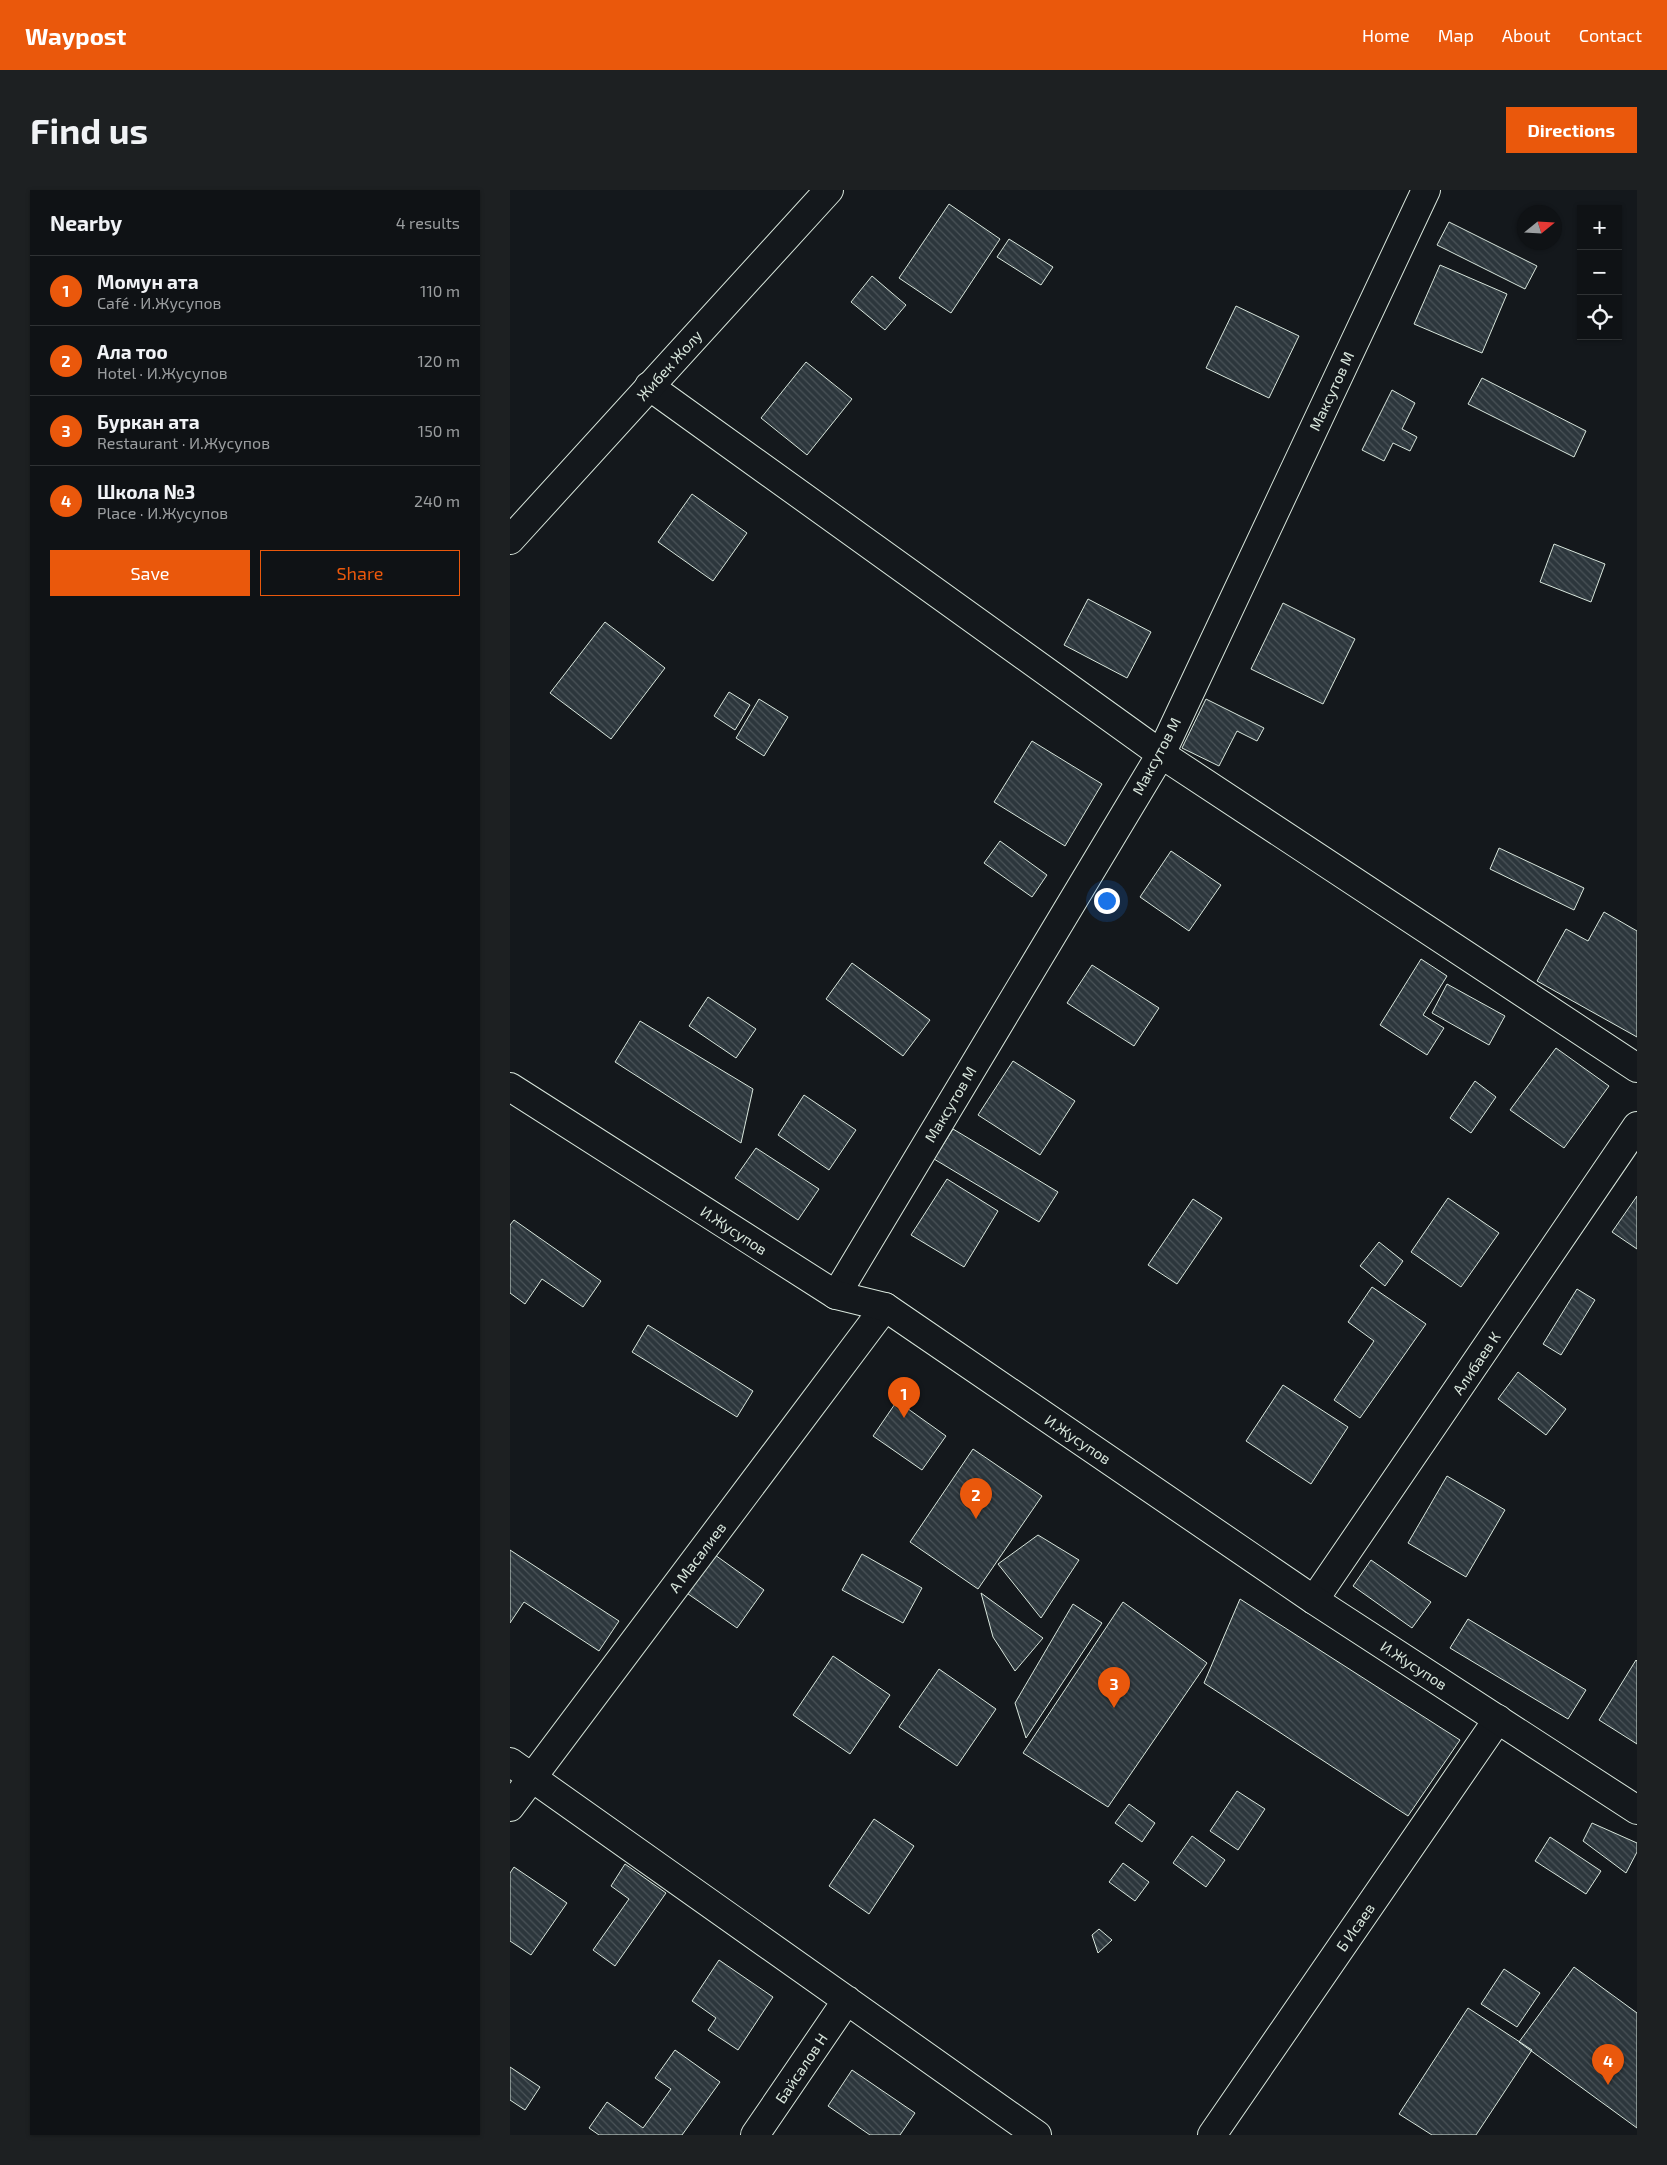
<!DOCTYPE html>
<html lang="en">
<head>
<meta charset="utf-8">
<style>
  :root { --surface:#0f1215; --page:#1d2022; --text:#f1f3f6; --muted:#9b9ea0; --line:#2f3234; --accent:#ea580c }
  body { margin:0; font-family:"Exo 2",sans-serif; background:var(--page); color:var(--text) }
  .controls { position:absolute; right:15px; top:15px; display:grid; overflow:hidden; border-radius:0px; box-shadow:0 1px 4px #0004 }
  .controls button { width:45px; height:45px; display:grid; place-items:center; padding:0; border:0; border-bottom:1px solid var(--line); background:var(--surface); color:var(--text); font:25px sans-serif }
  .compass { position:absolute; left:1007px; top:15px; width:45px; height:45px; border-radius:50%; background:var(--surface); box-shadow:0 1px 4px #0004; rotate:72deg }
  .you { position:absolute; left:596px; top:710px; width:18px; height:18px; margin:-12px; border:4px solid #fff; border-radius:50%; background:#1a73e8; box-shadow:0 0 0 8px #1a73e833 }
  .badge { display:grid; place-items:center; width:32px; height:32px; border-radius:50%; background:var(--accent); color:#fff; font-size:16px; font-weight:700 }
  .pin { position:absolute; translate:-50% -41px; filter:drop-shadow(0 1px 2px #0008) }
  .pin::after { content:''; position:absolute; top:26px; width:18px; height:15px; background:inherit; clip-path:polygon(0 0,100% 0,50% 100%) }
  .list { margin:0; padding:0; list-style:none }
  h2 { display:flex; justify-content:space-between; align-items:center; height:65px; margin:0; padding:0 20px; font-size:21px }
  h2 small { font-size:16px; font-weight:400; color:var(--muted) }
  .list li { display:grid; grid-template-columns:32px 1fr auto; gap:15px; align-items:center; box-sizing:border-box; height:70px; padding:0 20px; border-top:1px solid var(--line) }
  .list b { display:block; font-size:19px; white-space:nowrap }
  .list p { margin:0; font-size:16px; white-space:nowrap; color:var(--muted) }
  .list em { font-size:16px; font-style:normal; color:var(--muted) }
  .actions { display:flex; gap:10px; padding:15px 20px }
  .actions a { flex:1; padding:11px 0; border:1px solid var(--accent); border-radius:0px; text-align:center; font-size:18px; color:var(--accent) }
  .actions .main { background:var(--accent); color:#fff }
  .icon { flex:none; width:28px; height:28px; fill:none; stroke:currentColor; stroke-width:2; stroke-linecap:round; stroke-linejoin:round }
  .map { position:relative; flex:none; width:1127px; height:1945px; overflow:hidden; border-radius:0px }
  header { display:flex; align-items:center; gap:30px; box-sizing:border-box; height:70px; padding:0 25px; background:var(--accent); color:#fff }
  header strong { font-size:24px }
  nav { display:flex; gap:28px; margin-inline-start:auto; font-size:18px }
  .intro { display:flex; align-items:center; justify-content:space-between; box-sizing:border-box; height:120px; padding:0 30px }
  h1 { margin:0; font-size:35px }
  .button { padding:12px 22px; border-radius:0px; background:var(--accent); color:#fff; font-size:18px; font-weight:700 }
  main { display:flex; gap:30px; padding:0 30px }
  aside { flex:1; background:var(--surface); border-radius:0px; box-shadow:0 1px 4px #0004 }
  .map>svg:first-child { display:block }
  .building { fill:url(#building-back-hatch); stroke:#d8e6dc }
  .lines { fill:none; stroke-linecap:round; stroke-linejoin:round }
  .street-casing { stroke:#d8e6dc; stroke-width:30 }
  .secondary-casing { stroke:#d8e6dc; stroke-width:30 }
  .primary-casing { stroke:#d8e6dc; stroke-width:30 }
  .street { stroke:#14181c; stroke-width:28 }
  .secondary { stroke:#14181c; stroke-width:28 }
  .primary { stroke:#14181c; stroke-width:28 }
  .labels { text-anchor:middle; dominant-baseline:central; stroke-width:4; stroke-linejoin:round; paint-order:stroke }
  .street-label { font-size:15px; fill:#d8e6dc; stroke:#14181c }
</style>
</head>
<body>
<header>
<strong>Waypost</strong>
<nav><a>Home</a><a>Map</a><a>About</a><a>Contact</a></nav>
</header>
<div class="intro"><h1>Find us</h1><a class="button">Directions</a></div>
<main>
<aside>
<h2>Nearby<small>4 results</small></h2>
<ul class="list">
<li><span class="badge">1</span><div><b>Момун ата</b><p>Café · И.Жусупов</p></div><em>110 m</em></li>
<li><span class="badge">2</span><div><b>Ала тоо</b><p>Hotel · И.Жусупов</p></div><em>120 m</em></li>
<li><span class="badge">3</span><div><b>Буркан ата</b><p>Restaurant · И.Жусупов</p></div><em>150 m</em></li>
<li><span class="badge">4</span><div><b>Школа №3</b><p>Place · И.Жусупов</p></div><em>240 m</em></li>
</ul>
<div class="actions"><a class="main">Save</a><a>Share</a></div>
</aside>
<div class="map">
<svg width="1127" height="1945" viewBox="0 0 1127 1945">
  <defs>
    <pattern id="building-back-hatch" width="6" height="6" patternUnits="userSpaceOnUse" patternTransform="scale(1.25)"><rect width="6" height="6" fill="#2c363c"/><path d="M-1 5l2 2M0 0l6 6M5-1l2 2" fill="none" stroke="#4a5358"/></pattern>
  </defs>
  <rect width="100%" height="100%" fill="#14181c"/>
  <!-- building -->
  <path class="building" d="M439 14 490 49 441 123 389 88Z
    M939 32 1027 76 1015 99 927 55Z
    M499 49 543 77 531 95 487 67Z
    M930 75 997 104 972 163 904 134Z
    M362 86 396 115 375 140 341 112Z
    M726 116 789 146 759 208 696 178Z
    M296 172 342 209 297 265 251 228Z
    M972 188 1076 241 1064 267 958 214Z
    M882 200 905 213 892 239 907 247 900 261 883 253 874 271 852 260Z
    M182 304 237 343 203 391 148 352Z
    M1044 354 1095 374 1081 412 1030 392Z
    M578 409 641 442 617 488 554 455Z
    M773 413 845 449 813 514 741 479Z
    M95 432 155 478 101 549 40 503Z
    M219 502 240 515 225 540 204 526Z
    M249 509 278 527 254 566 226 548Z
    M696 509 754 538 747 551 727 541 709 576 672 558Z
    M522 551 592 594 555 656 484 612Z
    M490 651 537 685 522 707 474 673Z
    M989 658 1074 698 1064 720 980 679Z
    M661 661 711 695 679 741 630 707Z
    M1094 722 1127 741V847L1027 791 1056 739 1078 751Z
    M911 769 937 786 913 825 934 838 917 865 870 835Z
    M342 773 420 830 393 866 316 809Z
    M582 775 649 818 624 856 557 813Z
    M937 794 995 826 979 855 922 823Z
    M198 807 246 839 226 868 179 836Z
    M130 831 243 899 231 953 105 872Z
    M1046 858 1099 896 1054 958 1000 920Z
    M503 871 565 911 530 965 468 925Z
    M965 891 986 907 961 943 940 928Z
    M294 905 346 940 319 980 268 945Z
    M443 939 548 1002 529 1032 424 969Z
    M246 958 309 999 288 1030 225 988Z
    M437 989 488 1021 454 1077 401 1045Z
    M1127 1006V1059L1102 1042Z
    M938 1008 989 1043 951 1097 901 1062Z
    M683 1009 712 1028 667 1094 638 1075Z
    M4 1030 91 1091 73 1117 32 1089 15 1114 0 1103V1035Z
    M869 1052 893 1071 875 1096 850 1076Z
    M862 1097 916 1134 850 1228 824 1210 864 1151 838 1132Z
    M1067 1099 1085 1110 1051 1165 1033 1154Z
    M138 1135 243 1201 227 1227 122 1162Z
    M1008 1182 1056 1219 1036 1245 988 1209Z
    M773 1195 838 1237 801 1294 736 1251Z
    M387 1211 436 1246 412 1280 363 1246Z
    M463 1259 532 1306 468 1399 400 1352Z
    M937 1286 995 1320 956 1387 898 1353Z
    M528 1345 569 1370 531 1428 488 1374Z
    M0 1360 109 1431 89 1461 14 1412 0 1433Z
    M198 1360 254 1400 227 1438 171 1399Z
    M352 1364 412 1398 393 1433 332 1400Z
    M861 1370 921 1412 902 1438 843 1396Z
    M471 1403 533 1448 505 1481 483 1447Z
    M730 1409 950 1550 898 1626 694 1493Z
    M613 1412 697 1473 598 1617 513 1563Z
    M563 1414 592 1433 516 1548 505 1513Z
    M958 1429 1076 1500 1058 1529 940 1458Z
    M323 1466 380 1505 340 1564 283 1525Z
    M1126 1470 1127 1471V1554L1089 1530Z
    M429 1479 486 1519 447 1576 389 1537Z
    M727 1601 755 1619 728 1660 700 1641Z
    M619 1614 645 1633 632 1652 605 1633Z
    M364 1629 404 1656 359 1724 319 1696Z
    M1082 1633 1127 1653V1662L1116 1683 1073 1651Z
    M682 1646 715 1670 696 1697 663 1673Z
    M1040 1647 1091 1681 1076 1704 1025 1671Z
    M613 1673 639 1692 625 1711 599 1692Z
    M115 1674 156 1703 105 1776 83 1760 119 1709 101 1696Z
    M4 1677 57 1713 21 1765 0 1751V1683Z
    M589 1739 602 1750 588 1763 582 1745Z
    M209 1770 263 1807 228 1860 198 1840 206 1828 182 1811Z
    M1064 1777 1127 1823V1938L1009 1852Z
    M994 1779 1030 1803 1007 1837 971 1814Z
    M958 1818 1022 1860 966 1945H922L889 1924Z
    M165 1860 210 1892 172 1945H89L79 1938 97 1912 133 1938 161 1899 145 1888Z
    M0 1877 30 1897 15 1920 0 1910Z
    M342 1880 405 1923 390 1945H360L318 1916Z"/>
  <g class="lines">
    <!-- street casing -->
    <g class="street-casing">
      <path id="street" d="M139 196 651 564 1127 878
        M326 1105 651 564 916 0
        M804 1410 1127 936
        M0 1572 527 1945
        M0 1617 375 1117
        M245 1945 337 1810
        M702 1945 988 1529"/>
    </g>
    <!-- secondary casing -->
    <g class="secondary-casing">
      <path id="secondary" d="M0 897 326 1105 375 1117 804 1410 1127 1620"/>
    </g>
    <!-- primary casing -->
    <g class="primary-casing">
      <path id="primary" d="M0 350 319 0"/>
    </g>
    <!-- street -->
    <use href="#street" class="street"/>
    <!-- secondary -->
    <use href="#secondary" class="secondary"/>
    <!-- primary -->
    <use href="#primary" class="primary"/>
  </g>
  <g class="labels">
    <!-- street labels -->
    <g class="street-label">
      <text transform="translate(159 175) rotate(-48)">Жибек Жолу</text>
      <text transform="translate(821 201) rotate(-65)">Максутов М</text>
      <text transform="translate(646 566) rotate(-62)">Максутов М</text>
      <text transform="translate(440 914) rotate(-59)">Максутов М</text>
      <text transform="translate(224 1040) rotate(33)">И.Жусупов</text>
      <text transform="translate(966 1173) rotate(-56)">Алибаев К</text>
      <text transform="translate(568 1249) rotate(34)">И.Жусупов</text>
      <text transform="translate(187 1367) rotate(-53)">А Масалиев</text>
      <text transform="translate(904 1475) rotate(33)">И.Жусупов</text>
      <text transform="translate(845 1737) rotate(-55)">Б Исаев</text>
      <text transform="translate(291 1878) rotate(-56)">Байсалов Н</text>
    </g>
  </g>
</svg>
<div class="controls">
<button>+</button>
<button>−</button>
<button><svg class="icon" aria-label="locate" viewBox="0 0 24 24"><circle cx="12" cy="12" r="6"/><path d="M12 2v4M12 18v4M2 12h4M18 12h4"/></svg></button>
</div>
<svg class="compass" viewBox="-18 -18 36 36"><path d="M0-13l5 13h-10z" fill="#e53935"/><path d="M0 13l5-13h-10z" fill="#9b9ea0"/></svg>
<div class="you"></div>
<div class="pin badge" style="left:394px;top:1228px">1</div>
<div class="pin badge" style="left:466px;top:1329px">2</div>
<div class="pin badge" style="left:604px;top:1518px">3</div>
<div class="pin badge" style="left:1098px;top:1895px">4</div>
</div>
</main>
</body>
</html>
